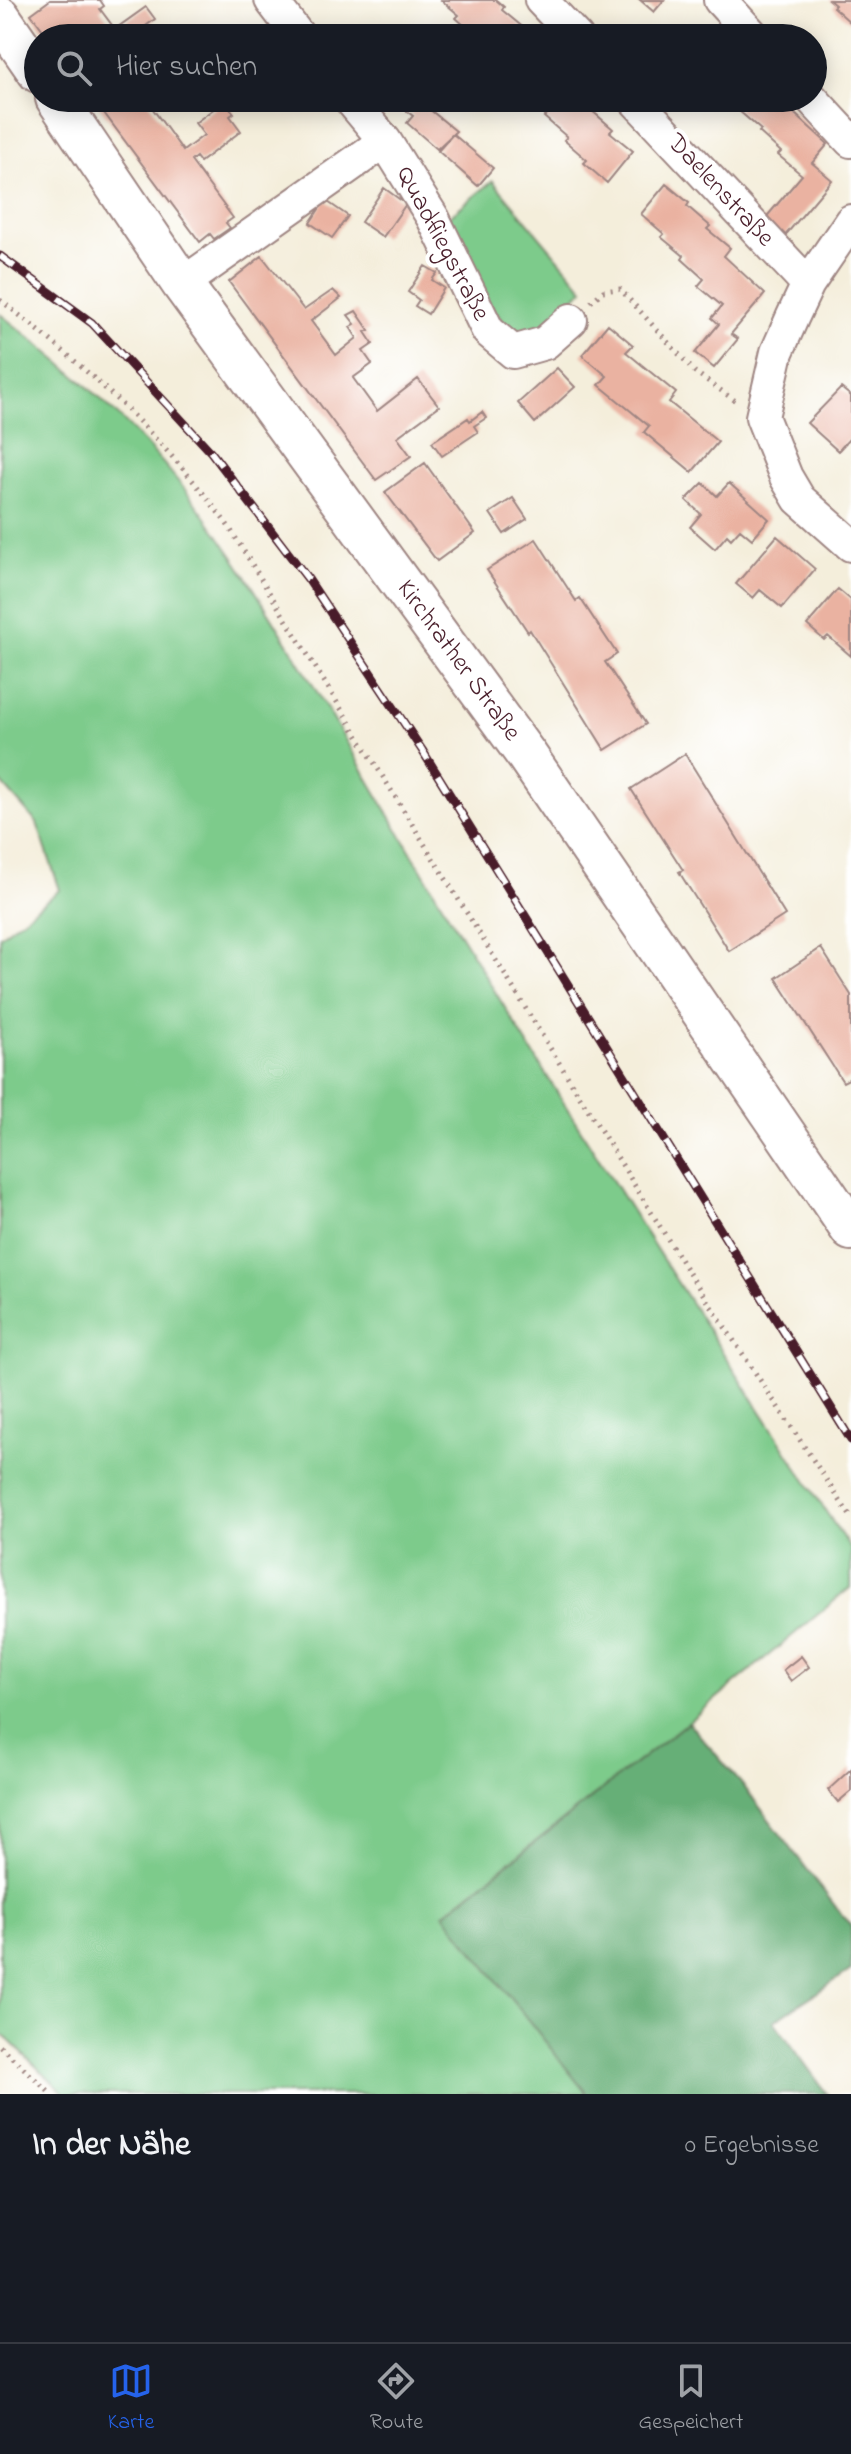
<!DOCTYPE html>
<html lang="de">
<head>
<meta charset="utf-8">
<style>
  :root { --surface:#171b24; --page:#242831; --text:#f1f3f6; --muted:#9ea1a6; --line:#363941; --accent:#2563eb }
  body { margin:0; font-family:"Indie Flower",sans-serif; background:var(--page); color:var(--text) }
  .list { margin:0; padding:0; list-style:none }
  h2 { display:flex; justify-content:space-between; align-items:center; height:104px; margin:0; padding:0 32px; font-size:34px }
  h2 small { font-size:26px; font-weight:400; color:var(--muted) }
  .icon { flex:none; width:44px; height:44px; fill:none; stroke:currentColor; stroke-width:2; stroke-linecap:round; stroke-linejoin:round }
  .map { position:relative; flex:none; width:851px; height:2094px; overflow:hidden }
  .search { position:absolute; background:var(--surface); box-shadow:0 4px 20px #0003; left:24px; right:24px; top:24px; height:88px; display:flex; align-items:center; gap:20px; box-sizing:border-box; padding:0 28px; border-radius:44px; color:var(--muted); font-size:30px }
  .sheet { height:248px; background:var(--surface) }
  nav { display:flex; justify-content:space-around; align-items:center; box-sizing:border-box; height:112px; border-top:2px solid var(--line); background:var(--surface); font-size:22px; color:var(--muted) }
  nav a { display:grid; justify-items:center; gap:4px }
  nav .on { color:var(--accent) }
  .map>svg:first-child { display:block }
  .green { fill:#7dcb8b; stroke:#64755b; stroke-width:2 }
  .forest { fill:#66af77; stroke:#586751; stroke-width:2 }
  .building { fill:#eab2a1 }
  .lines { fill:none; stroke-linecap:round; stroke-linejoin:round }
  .minor-casing { stroke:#9f8683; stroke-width:36 }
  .tertiary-casing { stroke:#9f8683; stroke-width:44 }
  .path { stroke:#9f8683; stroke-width:5; stroke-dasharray:2 6; stroke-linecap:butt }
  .minor { stroke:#fff; stroke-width:32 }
  .tertiary { stroke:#fff; stroke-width:40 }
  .rail-casing { stroke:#4a1f2b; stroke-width:9 }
  .rail { stroke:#fff; stroke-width:6; stroke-dasharray:18; stroke-linecap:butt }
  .labels { text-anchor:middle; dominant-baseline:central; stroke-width:8; stroke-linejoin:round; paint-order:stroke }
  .street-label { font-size:26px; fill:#4a1f2b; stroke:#fff }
</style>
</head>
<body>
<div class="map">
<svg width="851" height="2094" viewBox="0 0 851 2094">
  <rect width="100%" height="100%" fill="#fff"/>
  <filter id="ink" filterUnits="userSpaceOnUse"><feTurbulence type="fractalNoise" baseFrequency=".0125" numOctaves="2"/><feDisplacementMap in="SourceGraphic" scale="16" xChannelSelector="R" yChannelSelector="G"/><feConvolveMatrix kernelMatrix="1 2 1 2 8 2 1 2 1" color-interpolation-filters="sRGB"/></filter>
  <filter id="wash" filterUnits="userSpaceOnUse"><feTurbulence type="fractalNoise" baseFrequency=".006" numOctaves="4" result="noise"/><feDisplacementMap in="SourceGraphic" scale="32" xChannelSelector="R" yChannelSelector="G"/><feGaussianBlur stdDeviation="1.8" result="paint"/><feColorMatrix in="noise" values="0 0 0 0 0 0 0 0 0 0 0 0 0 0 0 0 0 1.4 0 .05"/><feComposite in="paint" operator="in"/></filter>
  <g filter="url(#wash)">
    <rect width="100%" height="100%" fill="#f4eedb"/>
    <!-- green -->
    <path class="green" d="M493 181 584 289 545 325 528 332 508 328 432 230Z
      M0 314C68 367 133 423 186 491 231 549 269 612 307 675 360 764 411 854 465 942 589 1148 720 1349 851 1550V1587L688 1722 445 1913 587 2094H65L0 2032V936L60 890 37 823 0 781Z"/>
    <!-- forest -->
    <path class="forest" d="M688 1722 745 1788 842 1915 851 1924V1970L774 2021 827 2094H587L444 1914Z"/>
    <g id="blocks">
      <!-- building -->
      <path class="building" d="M50 0H100L104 6 100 9 115 29 146 7 155 19 130 38H49L31 14Z
        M441 0H496L504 7 502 10 536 38H479L456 18 459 15Z
        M640 0H664L654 12Z
        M829 0H851V23L833 7 835 5Z
        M93 98H145L183 151 204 135 195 123 224 101 234 113 230 116 241 131 200 162 196 157 191 161 233 218 226 223 230 228 214 239 210 234 200 242Z
        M396 98H428L423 104 456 131 437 149 407 123 413 116 394 101Z
        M528 98H585L593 105 590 109 613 129 610 132 633 151 607 183 584 163 587 160 564 140 567 137 544 117 547 114Z
        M729 98H784L786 99 783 103 828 144 812 163 832 180 778 244 758 227 802 175 778 155 781 152 759 132 761 130 738 110 740 107Z
        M453 134 493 168 478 186 438 151Z
        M666 184 689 203 687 206 710 226 707 229 730 248 724 256 765 294 731 334 738 339 714 368 695 353 719 324 712 318 722 306 698 286 704 279 682 259 684 256 661 237 664 234 641 214Z
        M384 188 406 204 383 237 361 222Z
        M325 200 348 216 332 238 310 223Z
        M262 256 304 310 333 290 341 298 311 321 336 355 357 338 350 327 355 324 348 315 356 311 369 330 365 332 373 344 363 351 372 364 353 378 377 411 418 379 439 406 397 437 411 456 376 480 229 282Z
        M425 266 437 273 432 280 444 288 428 314 415 306 419 300 408 292Z
        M608 324 633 345 626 352 676 393 669 402 718 442 692 472 644 432 649 426 599 385 607 376 582 355Z
        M557 368 575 387 535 423 518 403Z
        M841 388 851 396V437L838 451 807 423Z
        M482 412 486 418 474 426 478 432 442 456 432 442 468 418 470 421Z
        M425 463 475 533 437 561 385 492Z
        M703 483 717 496 729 483 769 519 752 539 740 529 731 539 727 535 715 549 690 527 701 514 686 500Z
        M513 498 527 519 504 534 490 513Z
        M777 536 815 569 782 608 760 590 753 598 736 584Z
        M536 539 576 601 580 598 617 654 605 662 646 724 605 750 530 630 528 632 487 570Z
        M838 589 851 600V656L828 636 824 640 807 625Z
        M685 754 785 915 729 951 679 872 683 870 631 789Z
        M821 948 851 995V1078L843 1082 776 978Z
        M801 1656 809 1667 791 1681 783 1670Z
        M851 1769V1791L838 1802 828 1790Z"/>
    </g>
  </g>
  <g filter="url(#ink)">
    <use href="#blocks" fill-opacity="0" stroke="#9f8683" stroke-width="2"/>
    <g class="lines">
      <!-- minor casing -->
      <g class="minor-casing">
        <path id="minor" d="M271 0 300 38
          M541 0 577 38
          M720 0 755 38
          M349 98 385 141 433 218 488 331 513 352 545 343 571 320
          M633 98 808 284
          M811 98 851 141
          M851 221 808 284 793 316 777 352 762 417 786 477 799 499 851 545
          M182 284 385 141"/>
      </g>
      <!-- tertiary casing -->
      <g class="tertiary-casing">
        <path id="tertiary" d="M0 17 38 72
          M56 98 182 284 527 756 851 1230"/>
      </g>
      <!-- path -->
      <path class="path" d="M0 300C86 366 165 439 229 527L685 1267 851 1517
        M591 302 603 291 620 289 695 372 737 402
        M0 2046 51 2094"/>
      <!-- minor -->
      <use href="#minor" class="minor"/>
      <!-- tertiary -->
      <use href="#tertiary" class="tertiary"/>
      <!-- rail casing -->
      <g class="rail-casing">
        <path id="rail" d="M0 256 92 323 211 452 308 579 422 750 851 1440"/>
      </g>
      <!-- rail -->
      <use href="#rail" class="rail"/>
    </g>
  </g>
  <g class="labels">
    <!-- street labels -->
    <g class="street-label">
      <text transform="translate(720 191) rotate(47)">Daelenstraße</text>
      <text transform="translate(442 244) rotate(62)">Quadfliegstraße</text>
      <text transform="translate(458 661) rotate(54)">Kirchrather Straße</text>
    </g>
  </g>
</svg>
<div class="search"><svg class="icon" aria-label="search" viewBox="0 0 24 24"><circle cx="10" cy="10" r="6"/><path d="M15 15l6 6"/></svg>Hier suchen</div>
</div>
<section class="sheet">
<h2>In der Nähe<small>0 Ergebnisse</small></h2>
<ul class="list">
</ul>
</section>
<nav>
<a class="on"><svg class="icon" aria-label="map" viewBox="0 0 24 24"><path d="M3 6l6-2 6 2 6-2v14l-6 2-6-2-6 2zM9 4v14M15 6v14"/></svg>Karte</a>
<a><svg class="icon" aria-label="directions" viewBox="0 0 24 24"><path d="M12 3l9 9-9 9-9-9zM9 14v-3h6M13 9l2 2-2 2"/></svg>Route</a>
<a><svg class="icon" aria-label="saved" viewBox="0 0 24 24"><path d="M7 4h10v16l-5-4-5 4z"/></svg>Gespeichert</a>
</nav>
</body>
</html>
